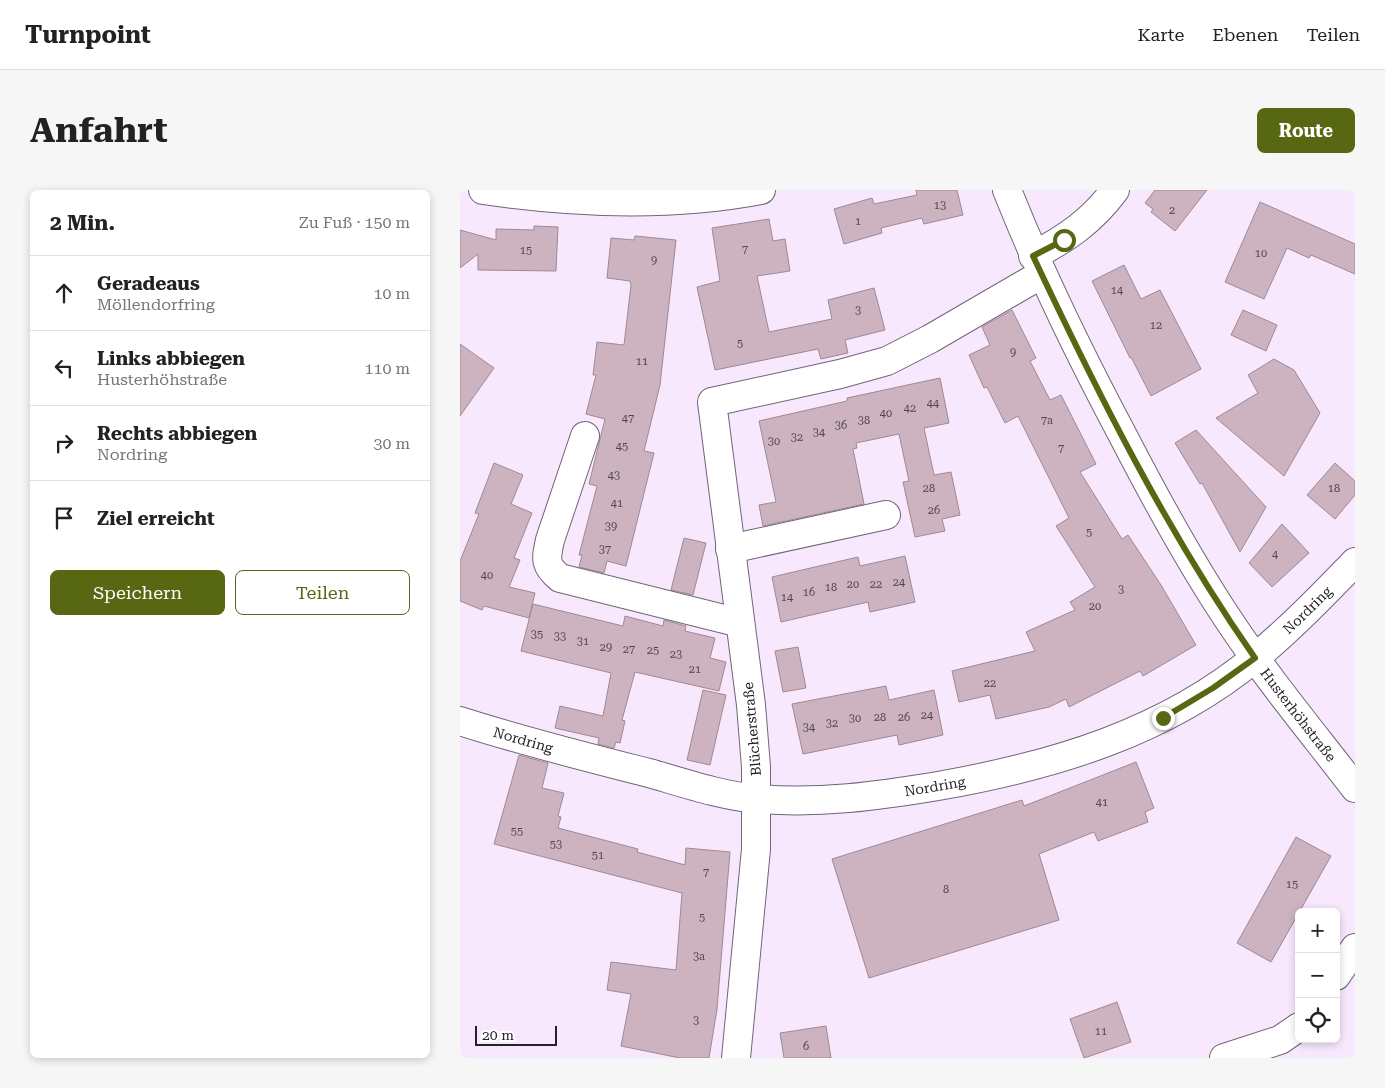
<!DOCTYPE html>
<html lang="de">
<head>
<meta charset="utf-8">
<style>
  :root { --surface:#fff; --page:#f6f6f6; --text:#222; --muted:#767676; --line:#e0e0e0; --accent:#586812 }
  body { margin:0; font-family:"Roboto Serif",serif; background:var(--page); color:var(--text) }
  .controls { position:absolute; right:15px; bottom:15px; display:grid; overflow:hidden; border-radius:8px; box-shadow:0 2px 8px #0003 }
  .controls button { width:45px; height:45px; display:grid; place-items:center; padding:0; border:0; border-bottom:1px solid var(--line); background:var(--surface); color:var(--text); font:25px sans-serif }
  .scale { position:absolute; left:15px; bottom:12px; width:82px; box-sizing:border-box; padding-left:5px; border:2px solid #272129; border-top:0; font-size:14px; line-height:18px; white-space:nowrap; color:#272129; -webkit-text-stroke:4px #fff; paint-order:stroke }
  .stop { position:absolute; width:15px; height:15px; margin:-11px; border:4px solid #586812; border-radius:50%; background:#fff }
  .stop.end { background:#586812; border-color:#fff; box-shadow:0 1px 5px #0008 }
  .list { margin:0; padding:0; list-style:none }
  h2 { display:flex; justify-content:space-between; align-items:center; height:65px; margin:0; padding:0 20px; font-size:21px }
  h2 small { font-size:16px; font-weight:400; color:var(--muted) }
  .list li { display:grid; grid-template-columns:32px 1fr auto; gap:15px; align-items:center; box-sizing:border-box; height:75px; padding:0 20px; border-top:1px solid var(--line) }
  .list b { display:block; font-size:19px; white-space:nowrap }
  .list p { margin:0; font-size:16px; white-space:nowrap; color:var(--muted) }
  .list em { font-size:16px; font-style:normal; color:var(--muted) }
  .actions { display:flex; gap:10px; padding:15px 20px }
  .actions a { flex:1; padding:11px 0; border:1px solid var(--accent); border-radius:8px; text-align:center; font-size:18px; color:var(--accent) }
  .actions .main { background:var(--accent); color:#fff }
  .icon { flex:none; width:28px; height:28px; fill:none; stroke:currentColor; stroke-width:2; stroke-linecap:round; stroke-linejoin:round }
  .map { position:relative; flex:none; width:895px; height:868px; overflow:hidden; border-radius:8px }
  header { display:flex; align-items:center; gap:30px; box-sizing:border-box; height:70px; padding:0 25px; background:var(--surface); border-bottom:1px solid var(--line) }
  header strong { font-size:24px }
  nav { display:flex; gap:28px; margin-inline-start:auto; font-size:18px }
  .intro { display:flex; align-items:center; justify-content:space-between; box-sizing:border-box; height:120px; padding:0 30px }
  h1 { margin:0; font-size:35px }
  .button { padding:12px 22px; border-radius:8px; background:var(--accent); color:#fff; font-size:18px; font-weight:700 }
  main { display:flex; gap:30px; padding:0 30px }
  aside { flex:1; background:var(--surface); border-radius:8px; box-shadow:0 2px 8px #0003 }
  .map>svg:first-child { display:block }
  .building { fill:#ccb3bf; stroke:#a08893 }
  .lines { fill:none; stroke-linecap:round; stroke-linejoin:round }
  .minor-casing { stroke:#716476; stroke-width:30 }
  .minor { stroke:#fff; stroke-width:28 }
  .route { stroke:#586812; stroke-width:6 }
  .labels { text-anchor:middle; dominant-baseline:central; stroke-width:5; stroke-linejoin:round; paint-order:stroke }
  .number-label { font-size:11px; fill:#50464e }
  .street-label { font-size:14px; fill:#272129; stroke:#fff }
</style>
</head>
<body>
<header>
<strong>Turnpoint</strong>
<nav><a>Karte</a><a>Ebenen</a><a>Teilen</a></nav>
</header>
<div class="intro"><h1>Anfahrt</h1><a class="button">Route</a></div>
<main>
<aside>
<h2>2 Min.<small>Zu Fuß · 150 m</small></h2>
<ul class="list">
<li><svg class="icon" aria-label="ahead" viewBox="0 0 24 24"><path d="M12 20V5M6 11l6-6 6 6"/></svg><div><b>Geradeaus</b><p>Möllendorfring</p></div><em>10 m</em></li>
<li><svg class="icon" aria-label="left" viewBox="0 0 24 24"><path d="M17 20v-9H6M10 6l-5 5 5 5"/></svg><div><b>Links abbiegen</b><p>Husterhöhstraße</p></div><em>110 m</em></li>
<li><svg class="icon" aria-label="right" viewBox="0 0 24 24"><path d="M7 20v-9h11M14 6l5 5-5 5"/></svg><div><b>Rechts abbiegen</b><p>Nordring</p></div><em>30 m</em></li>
<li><svg class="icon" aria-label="arrive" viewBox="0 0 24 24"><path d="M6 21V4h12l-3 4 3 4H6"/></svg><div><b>Ziel erreicht</b></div></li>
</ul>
<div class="actions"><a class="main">Speichern</a><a>Teilen</a></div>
</aside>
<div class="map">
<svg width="895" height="868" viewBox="0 0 895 868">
  <rect width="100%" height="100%" fill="#f7e8fe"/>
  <!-- building -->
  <path class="building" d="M456 0H497L503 25 464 34 462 28 421 38 422 43 384 54 374 19 412 8 414 14 457 5Z
    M695 0H747L715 41 691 22 693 19 685 13Z
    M800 12 895 54V84L851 65 849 68 827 58 804 109 765 92Z
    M309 29 313 51 325 49 330 81 297 86 309 142 372 129 368 110 414 98 425 140 385 150 388 163 361 169 358 159 255 180 237 97 260 91 252 38Z
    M74 36 98 37 96 81 18 80V64L0 78V40L36 50V39L74 40Z
    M175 46 216 50 200 195 184 261 194 263 166 376 147 371 144 383 119 377 122 365H119L137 296 129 294 145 229 126 224 136 185H133L137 152 164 155 171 95 170 91 147 88 151 48 174 50Z
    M664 75 681 109 700 100 741 179 691 206 671 167 670 168 632 91Z
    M552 120 576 168 570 171 590 210 601 205 636 274 620 282 662 349 668 345 701 395 736 455 683 486 680 481 609 517 606 509 589 517 536 529 530 505 499 512 492 481 575 461 566 442 615 420 610 412 635 397 596 336 609 328 558 226 545 233 527 197 524 198 509 165 530 155 522 137Z
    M783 120 817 135 806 161 771 145Z
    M0 154 34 178 0 226Z
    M814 169 834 180 860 223 824 286 756 228 798 203 788 185Z
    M480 188 489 233 464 238 474 285 491 282 500 325 482 329 485 341 455 347 443 292 449 291 439 244 396 253 397 258 393 259 404 314 303 336 299 315 316 312 299 231 387 211V208Z
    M736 240 806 317 780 362 742 293 740 294 715 253Z
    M34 273 63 285 51 314 72 323 54 368 60 370 49 397 75 403 69 428 24 416 22 420 0 411V371L19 324 15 323Z
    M875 273 895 291V305L875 329 847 305Z
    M822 334 849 363 812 397 789 373Z
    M224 348 246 353 233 405 211 400Z
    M445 366 455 412 410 422 408 412 321 432 312 387 398 367 400 376Z
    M73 414 163 436 165 426 203 436 204 430 226 436 225 441 255 448 250 468 266 472 259 501 175 482 162 530 165 531 160 553 156 552 154 558 138 554 139 548 95 538 100 516 143 526 151 483 61 461Z
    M338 457 346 498 323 502 315 461Z
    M426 496 429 510 474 500 483 545 439 555 437 545 343 564 332 514Z
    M243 500 266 505 250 575 227 570Z
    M59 565 88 573 82 598 104 603 98 626 101 627 98 638 178 659 177 662 225 675 226 658 270 662 257 819 249 868H220L161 856 171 804 147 800 151 772 216 780 222 703 34 654Z
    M676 572 694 618 685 622 688 632 638 651 634 642 579 664 599 730 409 788 372 669 562 610 564 616Z
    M836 647 871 666 811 772 777 753Z
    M657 812 671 852 624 868 610 829Z
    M366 836 371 868H324L320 843Z"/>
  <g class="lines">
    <!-- minor casing -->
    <g class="minor-casing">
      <g id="minor">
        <path d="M23 0C113 13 212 17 301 0"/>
        <path id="s1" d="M547 0C580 83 619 163 661 242 694 306 728 369 768 429 807 488 852 542 895 598"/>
        <path d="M573 66C607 48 632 31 655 0"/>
        <path d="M125 246 90 350C86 369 84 375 100 388L280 433"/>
        <path d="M270 359 426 325"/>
        <path id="s2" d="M0 531C62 551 126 567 189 583 224 593 262 606 298 609 359 614 418 606 478 596 592 576 705 543 796 467 831 438 863 405 895 372"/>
        <path d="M876 786 895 758"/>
        <path d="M276 868 296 659V577L291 515 252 212 380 184 427 171 470 149 582 84"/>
        <path d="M764 868 820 850 839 837"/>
      </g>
    </g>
    <!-- minor -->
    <use href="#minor" class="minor"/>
  </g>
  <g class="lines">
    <!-- route -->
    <path class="route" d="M604 50 573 66C638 204 707 342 795 468L753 498 703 528"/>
  </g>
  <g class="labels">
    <!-- number labels -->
    <g class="number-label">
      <text x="480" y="15">13</text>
      <text x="712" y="20">2</text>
      <text x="398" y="31">1</text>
      <text x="285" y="59">7</text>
      <text x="66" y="60">15</text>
      <text x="801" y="63">10</text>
      <text x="194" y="70">9</text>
      <text x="657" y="100">14</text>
      <text x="398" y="120">3</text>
      <text x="696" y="135">12</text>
      <text x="280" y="153">5</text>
      <text x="553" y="162">9</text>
      <text x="182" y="171">11</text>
      <text x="473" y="213">44</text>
      <text x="450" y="218">42</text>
      <text x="426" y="223">40</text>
      <text x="168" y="228">47</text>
      <text x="404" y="230">38</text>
      <text x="587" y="230">7a</text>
      <text x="381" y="235">36</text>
      <text x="359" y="242">34</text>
      <text x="337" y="247">32</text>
      <text x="314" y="251">30</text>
      <text x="162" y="256">45</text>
      <text x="601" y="258">7</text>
      <text x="154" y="285">43</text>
      <text x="469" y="298">28</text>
      <text x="874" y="298">18</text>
      <text x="157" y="313">41</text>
      <text x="474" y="320">26</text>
      <text x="151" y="336">39</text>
      <text x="629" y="342">5</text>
      <text x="145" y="359">37</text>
      <text x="815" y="364">4</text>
      <text x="27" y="385">40</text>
      <text x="439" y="392">24</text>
      <text x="393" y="394">20</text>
      <text x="416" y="394">22</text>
      <text x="371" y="397">18</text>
      <text x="661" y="399">3</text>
      <text x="349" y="402">16</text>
      <text x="327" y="407">14</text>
      <text x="635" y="416">20</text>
      <text x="77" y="444">35</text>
      <text x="100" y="446">33</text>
      <text x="123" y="451">31</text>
      <text x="146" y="457">29</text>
      <text x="169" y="459">27</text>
      <text x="193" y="460">25</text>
      <text x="216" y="464">23</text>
      <text x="235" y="479">21</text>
      <text x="530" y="493">22</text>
      <text x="467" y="525">24</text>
      <text x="420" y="527">28</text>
      <text x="444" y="527">26</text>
      <text x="395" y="528">30</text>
      <text x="372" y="533">32</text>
      <text x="349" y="537">34</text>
      <text x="642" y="612">41</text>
      <text x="57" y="641">55</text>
      <text x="96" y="654">53</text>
      <text x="138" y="665">51</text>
      <text x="246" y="682">7</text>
      <text x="832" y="694">15</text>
      <text x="486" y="699">8</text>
      <text x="242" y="727">5</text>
      <text x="239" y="766">3a</text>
      <text x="236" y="830">3</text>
      <text x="641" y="841">11</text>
      <text x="346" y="856">6</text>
    </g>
    <!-- street labels -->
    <g class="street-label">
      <text stroke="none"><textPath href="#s2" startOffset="906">Nordring</textPath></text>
      <text stroke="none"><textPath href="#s1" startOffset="602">Husterhöhstraße</textPath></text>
      <text transform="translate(292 539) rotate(-95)">Blücherstraße</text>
      <text stroke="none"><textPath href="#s2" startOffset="66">Nordring</textPath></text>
      <text stroke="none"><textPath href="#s2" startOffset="486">Nordring</textPath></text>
    </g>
  </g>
</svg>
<div class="controls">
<button>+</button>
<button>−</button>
<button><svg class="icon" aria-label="locate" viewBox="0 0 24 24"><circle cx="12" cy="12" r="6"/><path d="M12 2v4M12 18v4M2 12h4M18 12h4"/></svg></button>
</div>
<div class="scale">20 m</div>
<div class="stop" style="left:604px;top:50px"></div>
<div class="stop end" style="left:703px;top:528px"></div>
</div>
</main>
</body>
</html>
